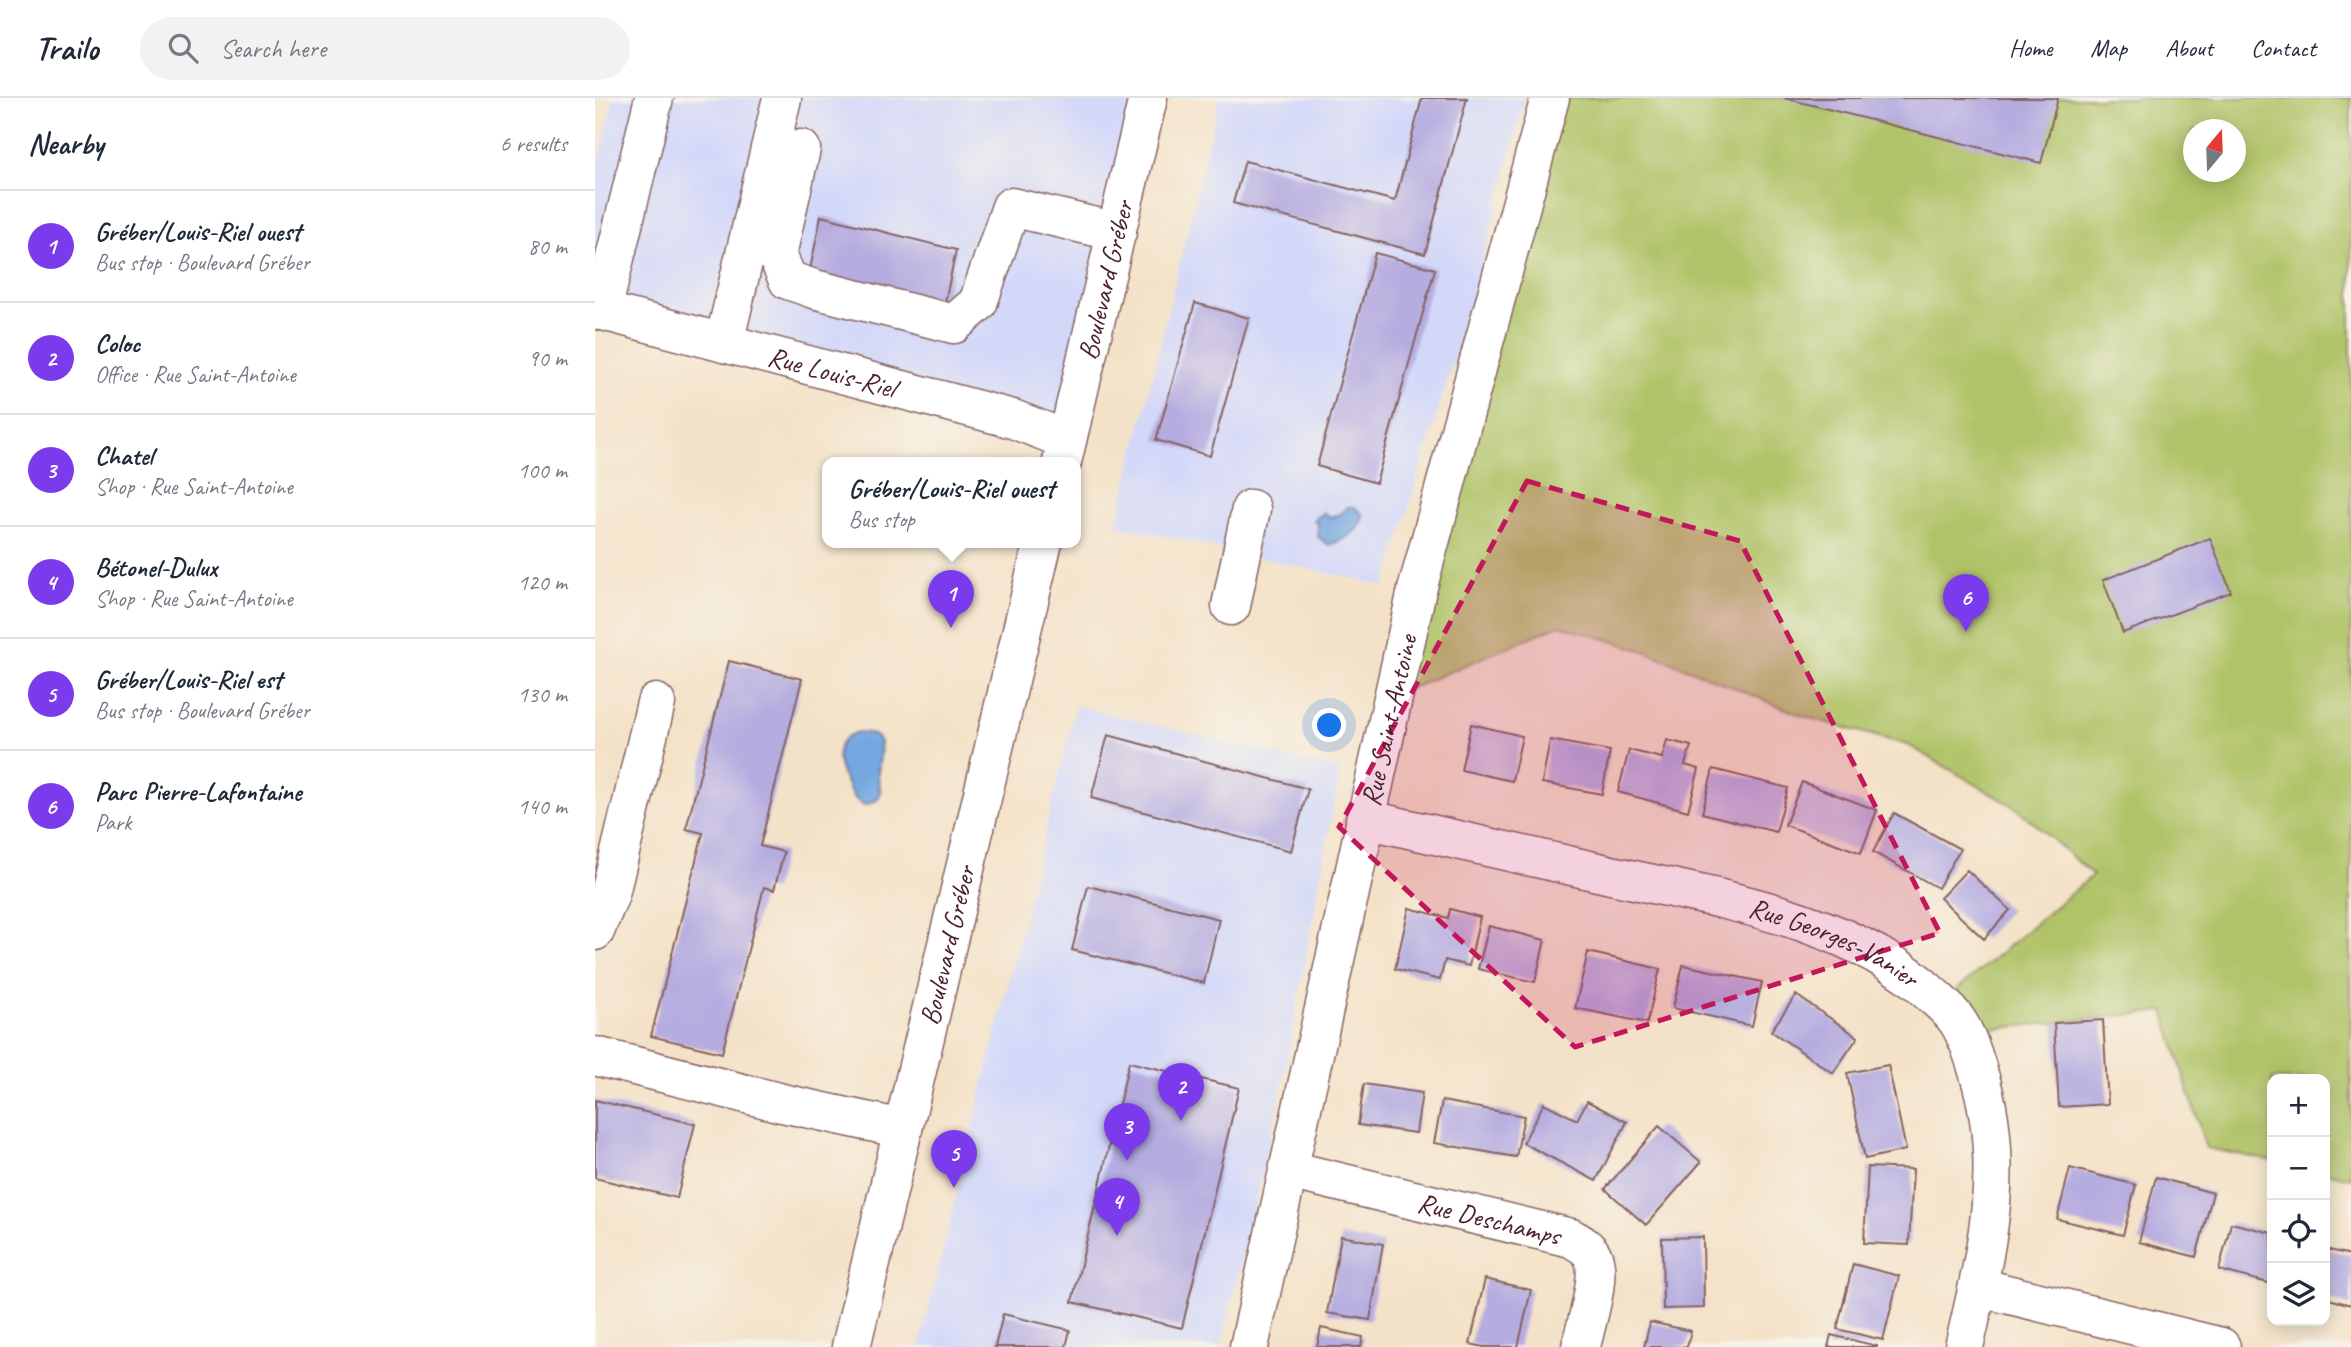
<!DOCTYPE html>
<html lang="en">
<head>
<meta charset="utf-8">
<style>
  :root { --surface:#fff; --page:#f2f2f3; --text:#1f2937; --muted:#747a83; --line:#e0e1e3; --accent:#7c3aed }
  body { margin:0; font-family:Caveat,sans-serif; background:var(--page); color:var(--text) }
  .controls { position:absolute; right:21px; bottom:21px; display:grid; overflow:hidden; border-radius:14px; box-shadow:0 4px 18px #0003 }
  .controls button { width:63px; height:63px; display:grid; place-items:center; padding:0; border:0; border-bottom:2px solid var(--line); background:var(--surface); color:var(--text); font:35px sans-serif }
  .compass { position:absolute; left:1588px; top:21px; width:63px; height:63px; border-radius:50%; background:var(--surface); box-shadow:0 4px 18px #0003; rotate:19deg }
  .you { position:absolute; left:735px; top:628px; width:24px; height:24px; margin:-18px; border:5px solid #fff; border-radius:50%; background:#1a73e8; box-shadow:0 0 0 10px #1a73e833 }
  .badge { display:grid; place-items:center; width:46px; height:46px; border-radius:50%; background:var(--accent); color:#fff; font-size:23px; font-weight:700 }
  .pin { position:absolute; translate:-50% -58px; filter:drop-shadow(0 2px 4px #0008) }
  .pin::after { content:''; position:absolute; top:37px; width:24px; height:21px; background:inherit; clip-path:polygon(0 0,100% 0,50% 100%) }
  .popup { position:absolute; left:227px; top:359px; width:259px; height:91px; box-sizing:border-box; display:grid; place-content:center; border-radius:14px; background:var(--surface); filter:drop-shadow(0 2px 5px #0005); font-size:23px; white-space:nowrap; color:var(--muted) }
  .popup b { font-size:26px; color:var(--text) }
  .popup::after { content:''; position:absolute; left:50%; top:100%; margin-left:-14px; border:14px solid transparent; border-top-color:var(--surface) }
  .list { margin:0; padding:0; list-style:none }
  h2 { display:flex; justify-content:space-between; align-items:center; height:91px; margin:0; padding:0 28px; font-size:30px }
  h2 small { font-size:23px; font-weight:400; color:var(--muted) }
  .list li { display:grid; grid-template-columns:46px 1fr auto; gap:21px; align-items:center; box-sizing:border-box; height:112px; padding:0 28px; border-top:2px solid var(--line) }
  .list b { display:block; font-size:26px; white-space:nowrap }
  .list p { margin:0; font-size:23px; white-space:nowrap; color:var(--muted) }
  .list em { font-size:23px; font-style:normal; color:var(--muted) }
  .icon { flex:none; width:38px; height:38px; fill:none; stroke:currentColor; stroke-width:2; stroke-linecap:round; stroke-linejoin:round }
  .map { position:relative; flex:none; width:1756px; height:1249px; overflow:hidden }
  header { display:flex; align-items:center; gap:42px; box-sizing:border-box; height:98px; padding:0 35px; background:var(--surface); border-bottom:2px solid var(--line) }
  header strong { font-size:33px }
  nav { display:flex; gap:38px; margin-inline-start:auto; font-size:24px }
  .search { width:490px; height:63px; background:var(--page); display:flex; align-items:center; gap:18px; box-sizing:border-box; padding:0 24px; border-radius:38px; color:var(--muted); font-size:26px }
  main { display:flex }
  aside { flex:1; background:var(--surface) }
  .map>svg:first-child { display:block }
  .built { fill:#d3d8f9 }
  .green { fill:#b0c367; stroke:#7d7149; stroke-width:2; fill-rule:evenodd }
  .water { fill:#75a7e0; stroke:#606386; stroke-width:2 }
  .building { fill:#b5ace0 }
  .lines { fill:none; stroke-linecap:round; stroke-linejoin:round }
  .minor-casing { stroke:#866362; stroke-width:41 }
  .major-casing { stroke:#866362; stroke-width:41 }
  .minor { stroke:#fff; stroke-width:38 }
  .major { stroke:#fff; stroke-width:38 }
  .marked { fill:#c2185b; fill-opacity:0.2; stroke:#c2185b; stroke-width:5; stroke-dasharray:14 9; stroke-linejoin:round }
  .labels { text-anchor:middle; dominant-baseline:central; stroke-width:5; stroke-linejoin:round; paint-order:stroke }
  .street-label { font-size:28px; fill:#4a1f2b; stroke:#f7f3e8 }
</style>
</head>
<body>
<header>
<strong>Trailo</strong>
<div class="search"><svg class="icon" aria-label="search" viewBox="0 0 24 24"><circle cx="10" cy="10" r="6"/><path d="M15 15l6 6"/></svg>Search here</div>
<nav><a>Home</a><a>Map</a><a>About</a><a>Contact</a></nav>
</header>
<main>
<aside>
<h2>Nearby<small>6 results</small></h2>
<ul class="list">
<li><span class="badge">1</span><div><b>Gréber/Louis-Riel ouest</b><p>Bus stop · Boulevard Gréber</p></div><em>80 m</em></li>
<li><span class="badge">2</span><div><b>Coloc</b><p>Office · Rue Saint-Antoine</p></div><em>90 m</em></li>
<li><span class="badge">3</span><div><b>Chatel</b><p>Shop · Rue Saint-Antoine</p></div><em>100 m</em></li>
<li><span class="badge">4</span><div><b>Bétonel-Dulux</b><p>Shop · Rue Saint-Antoine</p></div><em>120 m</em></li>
<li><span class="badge">5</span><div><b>Gréber/Louis-Riel est</b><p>Bus stop · Boulevard Gréber</p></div><em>130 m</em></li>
<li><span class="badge">6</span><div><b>Parc Pierre-Lafontaine</b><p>Park</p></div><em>140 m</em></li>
</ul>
</aside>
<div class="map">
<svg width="1756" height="1249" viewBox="0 0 1756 1249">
  <rect width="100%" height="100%" fill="#f7f3e8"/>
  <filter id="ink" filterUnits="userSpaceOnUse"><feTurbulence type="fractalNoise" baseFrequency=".0143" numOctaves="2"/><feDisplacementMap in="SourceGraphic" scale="14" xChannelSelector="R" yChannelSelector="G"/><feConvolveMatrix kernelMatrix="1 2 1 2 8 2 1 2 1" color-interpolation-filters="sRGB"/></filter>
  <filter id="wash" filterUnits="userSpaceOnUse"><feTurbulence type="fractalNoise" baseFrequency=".00686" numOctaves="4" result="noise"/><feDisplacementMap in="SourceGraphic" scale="28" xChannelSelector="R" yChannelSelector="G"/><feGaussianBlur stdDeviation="1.57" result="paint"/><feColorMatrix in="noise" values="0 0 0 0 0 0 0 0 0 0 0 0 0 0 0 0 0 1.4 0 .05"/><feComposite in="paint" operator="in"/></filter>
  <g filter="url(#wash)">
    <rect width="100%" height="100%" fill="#f4e2c8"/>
    <!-- built -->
    <path class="built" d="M19 0H553L472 342 0 211V82Z
      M624 0H930L884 178 790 488 522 427Z
      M481 608 745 672 686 995 626 1249H324Z"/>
    <!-- green -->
    <path class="green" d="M955 0H1756V1080L1730 1074V981H1677V1063L1611 1050 1569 913 1368 934 1346 905 1498 777 1423 711 1313 647 1208 618 1050 553 964 527 798 598ZM1598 32H1640V74H1598Z"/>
    <!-- water -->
    <path class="water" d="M753 409H760L768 417C766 433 749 442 734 447L723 439V427L719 422 728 415C737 422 746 417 753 409Z
      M262 634C298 634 282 659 283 678 283 685 288 692 284 699 281 704 275 705 270 707 259 703 257 696 252 686 241 666 235 643 262 634Z"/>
    <g id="blocks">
      <!-- building -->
      <path class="building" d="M827 0H872L830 156 638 105 650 63 800 103Z
        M1189 0H1463L1446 65Z
        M226 118 361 152 349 209 214 177Z
        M780 155 840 171 781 385 722 368Z
        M600 205 654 220 615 358 561 342Z
        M1615 440 1636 494 1528 535 1508 482Z
        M134 563 207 581 165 748 189 754 179 792 169 789 127 955 56 938 108 735 91 731Z
        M876 626 927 638 917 683 866 672Z
        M513 637 713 691 696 753 496 700Z
        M955 642 1015 653 1007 696 947 685Z
        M1072 642 1096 648 1090 667 1104 671 1093 713 1023 694 1034 652 1067 660Z
        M1118 671 1193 690 1181 734 1107 715Z
        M1207 684 1282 712 1266 755 1190 727Z
        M1299 715 1365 751 1343 790 1278 754Z
        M1372 772 1415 812 1389 841 1345 800Z
        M493 788 624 821 609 885 477 852Z
        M814 810 853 820 855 811 885 819 874 868 850 862 845 882 800 871Z
        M894 828 950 842 940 884 883 871Z
        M993 854 1065 871 1052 925 980 910Z
        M1088 867 1167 884 1157 928 1078 910Z
        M1201 897 1263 939 1238 975 1176 933Z
        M1508 922 1513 1006 1464 1009 1459 925Z
        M534 964 644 990 587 1230 477 1204Z
        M1293 967 1311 1052 1270 1061 1252 975Z
        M769 986 827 995 821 1035 763 1027Z
        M0 1002 100 1026 82 1100 0 1080Z
        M847 1003 929 1018 921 1059 839 1045Z
        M992 1003 1032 1024 1001 1083 928 1045 949 1005 982 1022Z
        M1064 1028 1106 1064 1051 1127 1010 1091Z
        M1273 1069 1318 1071 1314 1147 1269 1145Z
        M1475 1070 1541 1087 1528 1137 1462 1121Z
        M1561 1079 1618 1095 1601 1159 1544 1144Z
        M1636 1125 1677 1135V1186L1624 1172Z
        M746 1138 788 1146 775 1222 732 1215Z
        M1108 1139 1109 1210 1068 1211 1067 1140Z
        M1730 1151 1756 1157V1207L1730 1200Z
        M1258 1166 1304 1178 1288 1242 1242 1231Z
        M890 1181 936 1192 923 1249H889L875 1246Z
        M408 1216 475 1232 471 1249H400Z
        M1055 1224 1096 1233 1092 1249H1049Z
        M726 1230 768 1239 766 1249H722Z
        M1236 1237 1282 1248V1249H1233Z"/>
    </g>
  </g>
  <g filter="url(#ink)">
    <use href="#blocks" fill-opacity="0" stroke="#866362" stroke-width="2"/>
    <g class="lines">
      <!-- minor casing -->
      <g class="minor-casing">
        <g id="minor">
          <path d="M206 51 182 157 193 182 219 191 359 226 383 205 416 109 522 134"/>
          <path id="s1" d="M0 211 418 321 472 342"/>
          <path d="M7 213 59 0"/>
          <path d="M129 245 187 0"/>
          <path d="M636 508 656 411"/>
          <path id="s2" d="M770 721C848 739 926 757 1003 774 1111 799 1255 818 1337 897 1346 905 1357 914 1363 924 1372 938 1378 956 1383 973 1413 1068 1391 1155 1369 1249"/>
          <path d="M0 833 15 796 61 605"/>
          <path d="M0 958 187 1005 308 1031"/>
          <path id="s3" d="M694 1072 976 1140C983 1144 993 1149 997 1157 1008 1176 990 1228 986 1249"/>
          <path d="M1383 1189 1626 1249"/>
          <path id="s4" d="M654 1249 822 492 955 0"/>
        </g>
      </g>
      <!-- major casing -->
      <g class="major-casing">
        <g id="major">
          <path id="s5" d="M467 364 553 0"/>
          <path id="s6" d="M256 1249 448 444"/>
        </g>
      </g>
      <!-- minor -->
      <use href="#minor" class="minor"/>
      <!-- major -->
      <use href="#major" class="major"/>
    </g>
  </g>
  <!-- marked area -->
  <path class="marked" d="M932 383 1145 443 1345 835 980 949 744 729Z"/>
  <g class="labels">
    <!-- street labels -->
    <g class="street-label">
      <text stroke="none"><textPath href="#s5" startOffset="187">Boulevard Gréber</textPath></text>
      <text stroke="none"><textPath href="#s1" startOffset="245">Rue Louis-Riel</textPath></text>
      <text stroke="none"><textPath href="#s4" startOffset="642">Rue Saint-Antoine</textPath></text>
      <text stroke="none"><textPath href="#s6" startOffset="413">Boulevard Gréber</textPath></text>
      <text stroke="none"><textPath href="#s2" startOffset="486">Rue Georges-Vanier</textPath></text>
      <text stroke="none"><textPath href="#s3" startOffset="206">Rue Deschamps</textPath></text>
    </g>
  </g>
</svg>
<div class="controls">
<button>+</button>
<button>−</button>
<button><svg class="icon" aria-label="locate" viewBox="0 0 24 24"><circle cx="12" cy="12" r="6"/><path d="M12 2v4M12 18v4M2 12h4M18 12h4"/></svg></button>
<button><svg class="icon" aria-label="layers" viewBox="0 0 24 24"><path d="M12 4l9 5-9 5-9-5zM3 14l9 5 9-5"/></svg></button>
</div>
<svg class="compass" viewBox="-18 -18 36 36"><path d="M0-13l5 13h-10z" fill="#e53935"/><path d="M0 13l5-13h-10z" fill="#747a83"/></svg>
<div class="you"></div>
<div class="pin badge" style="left:356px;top:530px">1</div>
<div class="popup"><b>Gréber/Louis-Riel ouest</b>Bus stop</div>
<div class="pin badge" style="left:586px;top:1023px">2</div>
<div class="pin badge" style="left:532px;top:1063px">3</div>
<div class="pin badge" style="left:522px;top:1138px">4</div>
<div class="pin badge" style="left:359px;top:1090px">5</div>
<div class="pin badge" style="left:1371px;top:534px">6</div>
</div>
</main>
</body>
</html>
